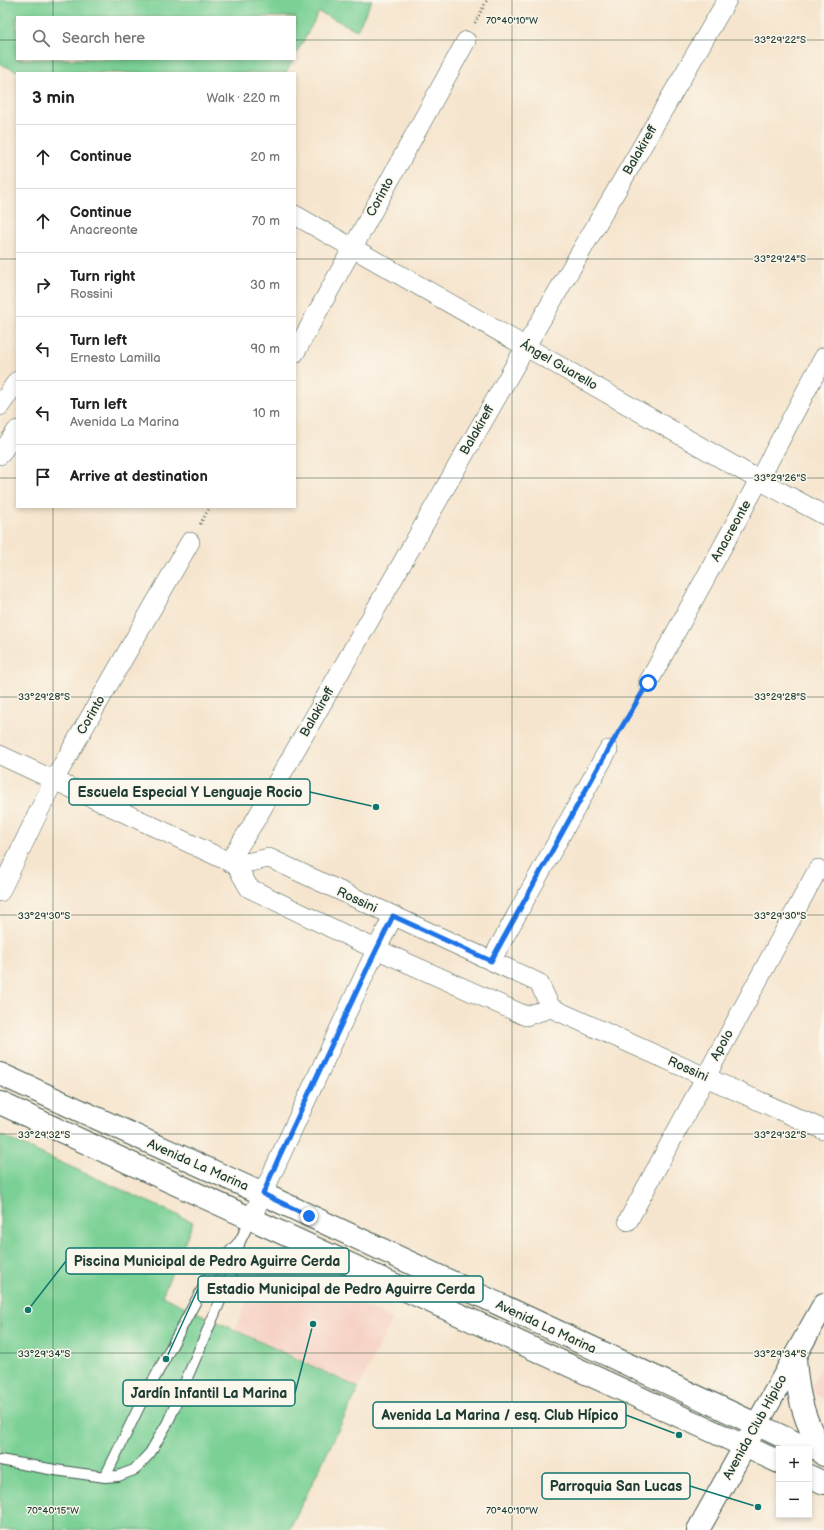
<!DOCTYPE html>
<html lang="en">
<head>
<meta charset="utf-8">
<style>
  :root { --surface:#fff; --page:#f6f6f6; --text:#222; --muted:#767676; --line:#e0e0e0 }
  body { margin:0; font-family:"Balsamiq Sans",sans-serif; background:var(--page); color:var(--text) }
  .controls { position:absolute; right:12px; bottom:12px; display:grid; overflow:hidden; border-radius:0px; box-shadow:0 2px 6px #0003 }
  .controls button { width:36px; height:36px; display:grid; place-items:center; padding:0; border:0; border-bottom:1px solid var(--line); background:var(--surface); color:var(--text); font:20px sans-serif }
  .stop { position:absolute; width:12px; height:12px; margin:-9px; border:3px solid #1a73e8; border-radius:50%; background:#fff }
  .stop.end { background:#1a73e8; border-color:#fff; box-shadow:0 1px 4px #0008 }
  .list { margin:0; padding:0; list-style:none }
  h2 { display:flex; justify-content:space-between; align-items:center; height:52px; margin:0; padding:0 16px; font-size:17px }
  h2 small { font-size:13px; font-weight:400; color:var(--muted) }
  .list li { display:grid; grid-template-columns:26px 1fr auto; gap:12px; align-items:center; box-sizing:border-box; height:64px; padding:0 16px; border-top:1px solid var(--line) }
  .list b { display:block; font-size:15px; white-space:nowrap }
  .list p { margin:0; font-size:13px; white-space:nowrap; color:var(--muted) }
  .list em { font-size:13px; font-style:normal; color:var(--muted) }
  .icon { flex:none; width:22px; height:22px; fill:none; stroke:currentColor; stroke-width:2; stroke-linecap:round; stroke-linejoin:round }
  .map { position:relative; flex:none; width:824px; height:1530px; overflow:hidden }
  .search { position:absolute; background:var(--surface); box-shadow:0 2px 6px #0003; left:16px; top:16px; width:280px; height:44px; display:flex; align-items:center; gap:10px; box-sizing:border-box; padding:0 14px; border-radius:0px; color:var(--muted); font-size:15px }
  .panel { position:absolute; background:var(--surface); box-shadow:0 2px 6px #0003; left:16px; top:72px; width:280px; height:436px; border-radius:0px }
  .map>svg:first-child { display:block }
  .built { fill:#f6d2c4 }
  .green { fill:#7ad095; stroke:#4c8664 }
  .lines { fill:none; stroke-linecap:round; stroke-linejoin:round }
  .lane-casing { stroke:#3f564b; stroke-width:12 }
  .street-casing { stroke:#3f564b; stroke-width:20 }
  .secondary-casing { stroke:#3f564b; stroke-width:24 }
  .path { stroke:#3f564b; stroke-width:2.5; stroke-dasharray:1 3; stroke-linecap:butt }
  .lane { stroke:#fff; stroke-width:10 }
  .street { stroke:#fff; stroke-width:19 }
  .secondary { stroke:#fff; stroke-width:22 }
  .route { stroke:#1a73e8; stroke-width:5 }
  .ticks { fill:none; stroke:#1f3d34; stroke-width:1; stroke-opacity:0.45 }
  .labels { text-anchor:middle; dominant-baseline:central; stroke-width:3; stroke-linejoin:round; paint-order:stroke }
  .street-label { font-size:13px; fill:#1f3d34; stroke:#fbf7ec }
  .ticks-label { font-size:10px; text-anchor:middle; fill:#1f3d34; stroke:#fbf7ec; stroke-width:3; stroke-linejoin:round; paint-order:stroke }
  .leader { fill:none; stroke:#0f766e; stroke-width:1.5 }
  .callout-dot { fill:#0f766e; stroke:#fbf7ec; stroke-width:1.5 }
  .callout { fill:#fbf7ec; stroke:#0f766e; stroke-width:1.5 }
  .callout-label { font-size:14px; text-anchor:middle; font-weight:bold; fill:#1f3d34 }
</style>
</head>
<body>
<div class="map">
<svg width="824" height="1530" viewBox="0 0 824 1530">
  <rect width="100%" height="100%" fill="#fbf7ec"/>
  <filter id="ink" filterUnits="userSpaceOnUse"><feTurbulence type="fractalNoise" baseFrequency=".025" numOctaves="2"/><feDisplacementMap in="SourceGraphic" scale="8" xChannelSelector="R" yChannelSelector="G"/><feConvolveMatrix kernelMatrix="1 2 1 2 8 2 1 2 1" color-interpolation-filters="sRGB"/></filter>
  <filter id="wash" filterUnits="userSpaceOnUse"><feTurbulence type="fractalNoise" baseFrequency=".012" numOctaves="4" result="noise"/><feDisplacementMap in="SourceGraphic" scale="16" xChannelSelector="R" yChannelSelector="G"/><feGaussianBlur stdDeviation="0.9" result="paint"/><feColorMatrix in="noise" values="0 0 0 0 0 0 0 0 0 0 0 0 0 0 0 0 0 1.4 0 .05"/><feComposite in="paint" operator="in"/></filter>
  <g filter="url(#wash)">
    <rect width="100%" height="100%" fill="#f6e5ce"/>
    <!-- built -->
    <path class="built" d="M267 1260 392 1319 359 1388 234 1330Z
      M824 1362V1399L809 1391Z"/>
    <!-- green -->
    <path class="green" d="M0 0H372L357 30 319 12 295 56V17H17V59H294L286 73H22L0 64Z
      M0 1135 193 1222 162 1296 359 1388 289 1530H0Z"/>
  </g>
  <g filter="url(#ink)">
    <g class="lines">
      <!-- lane casing -->
      <g class="lane-casing">
        <path id="lane" d="M0 1460 55 1470 105 1477 118 1476 134 1470 150 1453 168 1422 230 1278 240 1241 251 1219
          M105 1477 139 1407 212 1271 239 1242"/>
      </g>
      <!-- street casing -->
      <g class="street-casing">
        <path id="street" d="M295 215 759 480 824 515
          M295 353 466 41
          M0 406 17 381
          M0 455 17 430
          M648 683 759 480 824 357
          M0 755 236 865 249 888 356 940 526 1016 551 1008
          M229 862 256 819 526 346 727 0
          M236 865 269 858 539 983 551 1008 824 1130
          M0 892 54 780 190 542
          M491 961 608 750
          M251 1219 369 965 393 916
          M628 1221 818 869"/>
      </g>
      <!-- secondary casing -->
      <g class="secondary-casing">
        <path id="secondary" d="M0 1074 263 1194 809 1449
          M0 1103 779 1462
          M795 1357C797 1395 804 1422 824 1455
          M809 1476 824 1483
          M698 1530 824 1304"/>
      </g>
      <!-- path -->
      <path class="path" d="M475 23 487 0
        M200 524 210 507
        M619 732 638 700"/>
      <!-- lane -->
      <use href="#lane" class="lane"/>
      <!-- street -->
      <use href="#street" class="street"/>
      <!-- secondary -->
      <use href="#secondary" class="secondary"/>
    </g>
  </g>
  <g class="lines" filter="url(#ink)">
    <!-- route -->
    <path class="route" d="M309 1216 263 1194 279 1157 369 965 393 916 491 961 608 750 648 683"/>
  </g>
  <!-- ticks -->
  <path class="ticks" d="M53 0V17M512 0V1530M0 40H17M295 40H824M53 59V73M0 259H17M295 259H824M0 478H17M295 478H824M53 507V1530M0 697H824M0 915H824M0 1134H824M0 1353H824"/>
  <g class="labels">
    <!-- street labels -->
    <g class="street-label">
      <text transform="translate(640 150) rotate(-60)">Balakireff</text>
      <text transform="translate(380 197) rotate(-61)">Corinto</text>
      <text transform="translate(559 365) rotate(30)">Ángel Guarello</text>
      <text transform="translate(477 430) rotate(-60)">Balakireff</text>
      <text transform="translate(731 531) rotate(-61)">Anacreonte</text>
      <text transform="translate(317 712) rotate(-60)">Balakireff</text>
      <text transform="translate(91 715) rotate(-60)">Corinto</text>
      <text transform="translate(357 900) rotate(25)">Rossini</text>
      <text transform="translate(722 1045) rotate(-61)">Apolo</text>
      <text transform="translate(688 1069) rotate(24)">Rossini</text>
      <text transform="translate(198 1165) rotate(24)">Avenida La Marina</text>
      <text transform="translate(546 1327) rotate(25)">Avenida La Marina</text>
      <text transform="translate(755 1427) rotate(-61)">Avenida Club Hípico</text>
    </g>
  </g>
  <g class="ticks-label">
    <text x="512" y="24">70°40'10"W</text>
    <text x="780" y="43">33°29'22"S</text>
    <text x="780" y="262">33°29'24"S</text>
    <text x="780" y="481">33°29'26"S</text>
    <text x="44" y="700">33°29'28"S</text>
    <text x="780" y="700">33°29'28"S</text>
    <text x="44" y="919">33°29'30"S</text>
    <text x="780" y="919">33°29'30"S</text>
    <text x="44" y="1138">33°29'32"S</text>
    <text x="780" y="1138">33°29'32"S</text>
    <text x="44" y="1357">33°29'34"S</text>
    <text x="780" y="1357">33°29'34"S</text>
    <text x="53" y="1514">70°40'15"W</text>
    <text x="512" y="1514">70°40'10"W</text>
  </g>
  <!-- callouts -->
  <path class="leader" d="M376 807L310 792M28 1310L66 1261M166 1359L198 1289M313 1324L295 1393M679 1435L626 1415M758 1507L690 1486"/>
  <g class="callout-dot">
    <circle cx="376" cy="807" r="4"/>
    <circle cx="28" cy="1310" r="4"/>
    <circle cx="166" cy="1359" r="4"/>
    <circle cx="313" cy="1324" r="4"/>
    <circle cx="679" cy="1435" r="4"/>
    <circle cx="758" cy="1507" r="4"/>
  </g>
  <g class="callout">
    <rect x="69" y="779" width="241" height="26" rx="4"/>
    <rect x="66" y="1248" width="283" height="26" rx="4"/>
    <rect x="198" y="1276" width="285" height="26" rx="4"/>
    <rect x="123" y="1380" width="172" height="26" rx="4"/>
    <rect x="373" y="1402" width="253" height="26" rx="4"/>
    <rect x="542" y="1473" width="148" height="26" rx="4"/>
  </g>
  <g class="callout-label">
    <text x="190" y="797">Escuela Especial Y Lenguaje Rocio</text>
    <text x="207" y="1266">Piscina Municipal de Pedro Aguirre Cerda</text>
    <text x="341" y="1294">Estadio Municipal de Pedro Aguirre Cerda</text>
    <text x="209" y="1398">Jardín Infantil La Marina</text>
    <text x="500" y="1420">Avenida La Marina / esq. Club Hípico</text>
    <text x="616" y="1491">Parroquia San Lucas</text>
  </g>
</svg>
<div class="controls">
<button>+</button>
<button>−</button>
</div>
<div class="stop" style="left:648px;top:683px"></div>
<div class="stop end" style="left:309px;top:1216px"></div>
<div class="search"><svg class="icon" aria-label="search" viewBox="0 0 24 24"><circle cx="10" cy="10" r="6"/><path d="M15 15l6 6"/></svg>Search here</div>
<section class="panel">
<h2>3 min<small>Walk · 220 m</small></h2>
<ul class="list">
<li><svg class="icon" aria-label="ahead" viewBox="0 0 24 24"><path d="M12 20V5M6 11l6-6 6 6"/></svg><div><b>Continue</b></div><em>20 m</em></li>
<li><svg class="icon" aria-label="ahead" viewBox="0 0 24 24"><path d="M12 20V5M6 11l6-6 6 6"/></svg><div><b>Continue</b><p>Anacreonte</p></div><em>70 m</em></li>
<li><svg class="icon" aria-label="right" viewBox="0 0 24 24"><path d="M7 20v-9h11M14 6l5 5-5 5"/></svg><div><b>Turn right</b><p>Rossini</p></div><em>30 m</em></li>
<li><svg class="icon" aria-label="left" viewBox="0 0 24 24"><path d="M17 20v-9H6M10 6l-5 5 5 5"/></svg><div><b>Turn left</b><p>Ernesto Lamilla</p></div><em>90 m</em></li>
<li><svg class="icon" aria-label="left" viewBox="0 0 24 24"><path d="M17 20v-9H6M10 6l-5 5 5 5"/></svg><div><b>Turn left</b><p>Avenida La Marina</p></div><em>10 m</em></li>
<li><svg class="icon" aria-label="arrive" viewBox="0 0 24 24"><path d="M6 21V4h12l-3 4 3 4H6"/></svg><div><b>Arrive at destination</b></div></li>
</ul>
</section>
</div>
</body>
</html>
